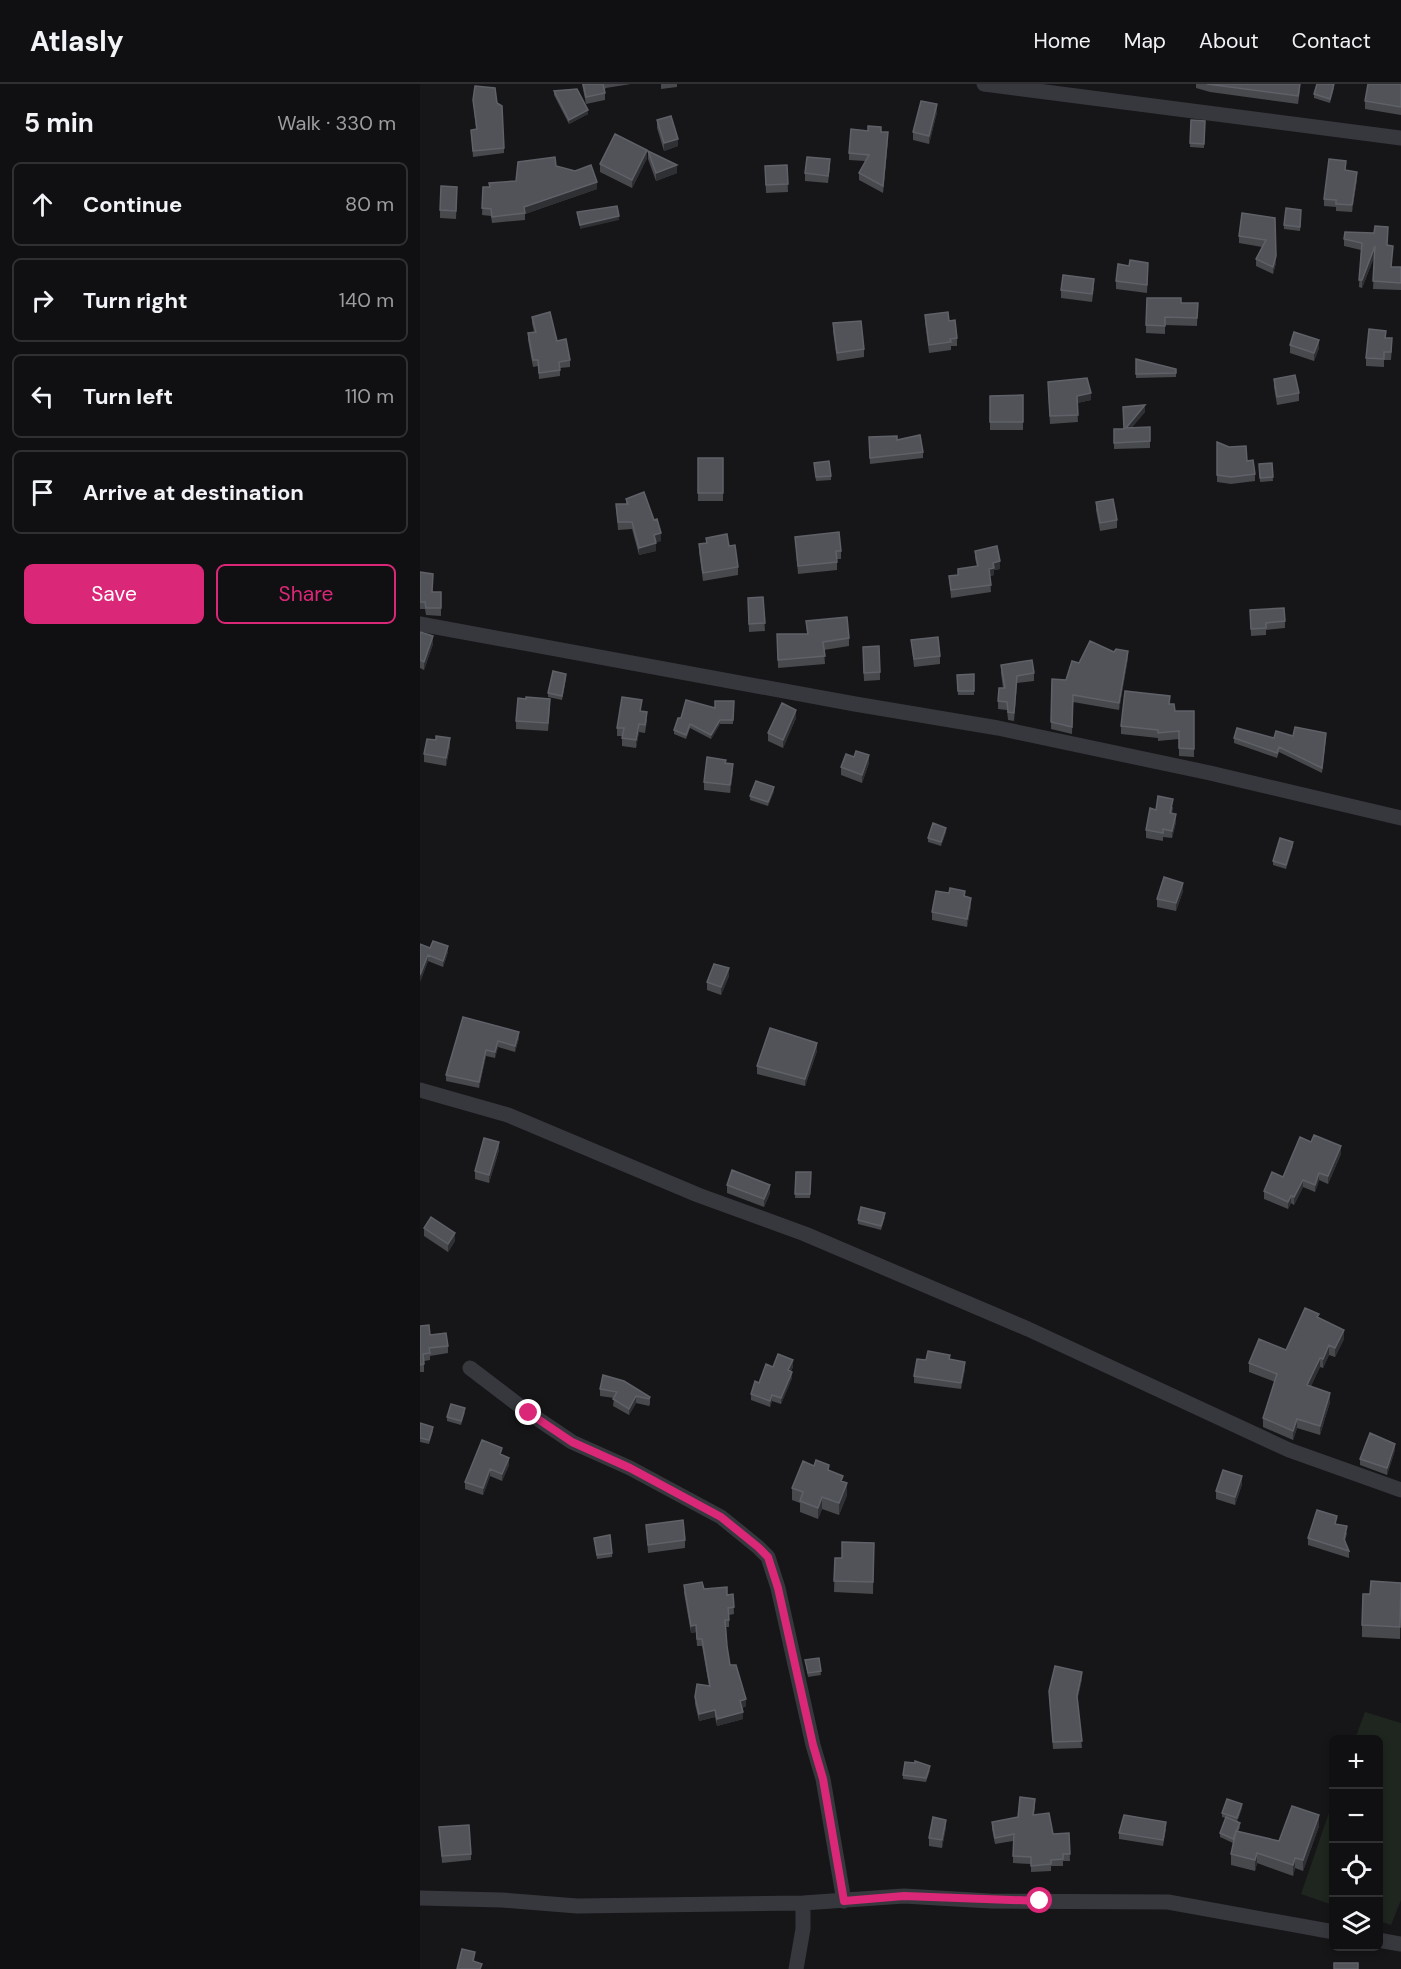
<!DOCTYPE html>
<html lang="en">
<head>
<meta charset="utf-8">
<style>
  :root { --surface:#101012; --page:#1e1e20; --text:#f1f3f6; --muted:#9c9d9f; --line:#303032; --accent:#db2777 }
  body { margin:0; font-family:"DM Sans",sans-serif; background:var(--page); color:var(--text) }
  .controls { position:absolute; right:18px; bottom:18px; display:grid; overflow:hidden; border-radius:9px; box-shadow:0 3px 9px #0003 }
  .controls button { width:54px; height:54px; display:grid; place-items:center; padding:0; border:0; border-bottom:2px solid var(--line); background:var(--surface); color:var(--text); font:30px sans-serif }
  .stop { position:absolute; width:18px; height:18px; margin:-14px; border:4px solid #db2777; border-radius:50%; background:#fff }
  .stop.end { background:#db2777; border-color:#fff; box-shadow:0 2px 6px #0008 }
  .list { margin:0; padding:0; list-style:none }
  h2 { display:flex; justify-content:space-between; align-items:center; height:78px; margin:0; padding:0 24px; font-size:26px }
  h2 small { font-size:20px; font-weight:400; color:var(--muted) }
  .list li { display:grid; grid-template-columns:39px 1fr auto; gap:18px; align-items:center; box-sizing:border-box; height:84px; margin:0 12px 12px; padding:0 12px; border:2px solid var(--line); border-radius:9px }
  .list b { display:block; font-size:22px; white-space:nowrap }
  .list em { font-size:20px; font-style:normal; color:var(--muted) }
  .actions { display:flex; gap:12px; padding:18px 24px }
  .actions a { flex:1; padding:14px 0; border:2px solid var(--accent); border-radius:9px; text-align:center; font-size:21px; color:var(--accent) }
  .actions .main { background:var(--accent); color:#fff }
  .icon { flex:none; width:33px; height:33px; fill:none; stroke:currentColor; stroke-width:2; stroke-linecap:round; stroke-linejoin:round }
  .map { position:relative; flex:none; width:981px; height:1885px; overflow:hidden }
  header { display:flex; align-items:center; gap:36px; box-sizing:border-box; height:84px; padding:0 30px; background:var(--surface); border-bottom:2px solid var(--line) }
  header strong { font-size:28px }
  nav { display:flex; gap:33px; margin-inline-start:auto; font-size:21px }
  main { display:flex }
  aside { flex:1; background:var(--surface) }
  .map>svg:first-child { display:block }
  .green { fill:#1e261f }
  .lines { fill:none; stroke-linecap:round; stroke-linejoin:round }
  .street { stroke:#37383d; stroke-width:15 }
  .wall { fill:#47494d }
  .shaded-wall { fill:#2f3033 }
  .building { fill:#525359; stroke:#5f6168; stroke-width:1.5 }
  .route { stroke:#db2777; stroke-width:8 }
</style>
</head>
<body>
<header>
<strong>Atlasly</strong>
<nav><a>Home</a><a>Map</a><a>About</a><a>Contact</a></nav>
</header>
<main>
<aside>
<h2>5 min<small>Walk · 330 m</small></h2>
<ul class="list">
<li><svg class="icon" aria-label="ahead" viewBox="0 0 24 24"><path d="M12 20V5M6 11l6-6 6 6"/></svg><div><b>Continue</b></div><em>80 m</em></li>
<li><svg class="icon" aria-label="right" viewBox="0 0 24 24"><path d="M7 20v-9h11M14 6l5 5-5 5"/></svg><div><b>Turn right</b></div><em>140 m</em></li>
<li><svg class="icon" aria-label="left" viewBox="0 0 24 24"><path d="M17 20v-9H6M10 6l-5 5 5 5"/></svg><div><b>Turn left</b></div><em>110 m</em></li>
<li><svg class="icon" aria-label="arrive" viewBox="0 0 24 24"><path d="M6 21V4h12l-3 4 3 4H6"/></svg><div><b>Arrive at destination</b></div></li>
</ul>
<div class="actions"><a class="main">Save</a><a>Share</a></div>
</aside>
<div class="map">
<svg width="981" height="1885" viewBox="0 0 981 1885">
  <rect width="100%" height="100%" fill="#161618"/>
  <!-- green -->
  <path class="green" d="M945 1628 981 1639V1816L971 1841 959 1837 958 1656 935 1655Z
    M913 1717V1821L881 1810Z"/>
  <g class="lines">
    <!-- street -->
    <path class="street" d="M564 0 981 54
      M0 540 435 620 578 644 790 689 981 734
      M0 1006 88 1031 278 1111 385 1150 608 1245 869 1366 981 1406
      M50 1284 109 1329 152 1358 210 1384 301 1433 338 1463 348 1473 358 1504 393 1661 403 1695 424 1817
      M0 1814 82 1816 157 1822 383 1819 484 1812 570 1817 748 1818 914 1848
      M958 1856 981 1860
      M376 1885 383 1845V1819"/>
  </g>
  <!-- wall -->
  <path class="wall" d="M162 0H211L186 4 185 5V16L166 20Z
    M241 0H257V3L241 5Z
    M776 0H880V6L878 20 790 8 776 4Z
    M981 0V31L945 25V17Z
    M914 4 910 19 894 14V10Z
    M134 7 168 30 149 40 134 11Z
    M53 16 77 19 84 64V69L53 73 51 46 56 45Z
    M517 28 509 60 493 56V48Z
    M237 36 258 62 244 67 237 44Z
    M771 36 785 37 784 64 770 63Z
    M461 48 468 55 463 109 439 96V89L445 77 429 76V69Z
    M228 67 257 89 236 97 228 75Z
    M227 74 212 104 180 88V80Z
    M367 81 368 108 346 109 345 82Z
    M136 82 177 105 105 130V136L72 139 71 132 62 131 63 103H69L96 97Z
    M410 83 408 99 385 97V89Z
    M926 86 937 95 932 128 916 127V123L904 122V115Z
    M37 111 36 135 20 134V126Z
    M881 130 880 147 864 145V141Z
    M855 134 856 179 853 190 836 182V175L842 163 819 159V152Z
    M924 155 967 161 972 183H981V206L953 205 955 171 942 204 939 203 941 166 924 162Z
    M709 182 728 187 727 209 696 205V197Z
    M674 203 672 218 641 214V206Z
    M761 219H778L777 242 745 241V250L726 249V241Z
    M505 231 529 237 537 254V262H531V266L509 269 505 238Z
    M112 233 137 257 150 276V283L140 284V292L119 295 118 282 113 283 108 256V249L114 248 112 239Z
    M413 239 444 265V273L417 277 413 247Z
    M966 254 972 262 971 276H964V283L946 282V274Z
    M870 261 899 264 894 277 870 269Z
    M716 275 756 285V293L716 294Z
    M854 295 879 309V317L857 321 854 303Z
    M628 306 671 316 657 319 658 338 630 340Z
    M603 311V346H570V312Z
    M703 323 725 328 711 344 730 343V364L694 365V345H704Z
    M449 353 477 356 503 368V374L450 380Z
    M797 358 809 363 827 377 835 390V397L811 400 797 398Z
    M278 374H303V417H278Z
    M394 379 411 392V396L396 397Z
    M852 379 853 397 840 398 839 380Z
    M206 415 241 457 236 458V467L219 471 212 445 198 446 196 420H206Z
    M676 418 697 436V444L680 447 676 426Z
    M375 453 421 467V475H417V486L378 490Z
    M286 454 309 462 318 483V491L283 497 279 468V460L286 459Z
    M555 467 580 485 574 486V491L570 492 571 508 531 514 529 492 538 491V485L557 483 555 474Z
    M0 488 13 508H21V532L6 531 5 525H0Z
    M343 513 345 547 329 548 328 522Z
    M830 526 865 537V544L846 546V551L831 552Z
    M386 537 429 554V562L404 566 405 580 358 584 357 550H387Z
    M0 548 13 560 4 586 0 584Z
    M491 556 520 572V580L494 583Z
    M443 571 460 588V596L444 597Z
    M708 574 699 626 653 618 652 650 631 645 632 595 646 596 659 579Z
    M581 581 614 589V597L597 599 594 637 588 636 587 626 578 625V617L583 604 581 589Z
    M554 590V611H538L537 591Z
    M146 594 142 616 128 613V609Z
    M314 617 313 640H300L291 655 270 644 266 655 254 650V646L261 634Z
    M750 620 755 627H774V673L759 672V655L738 657V654L701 650V642Z
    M130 623 128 647 96 645V637Z
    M221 627 227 636 225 649 219 648 216 664 202 662V652H197V644Z
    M376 634 363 664 348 657V649Z
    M873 652 906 654 902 689 859 668 857 674 814 659V654H854Z
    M16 656 30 662 26 682 4 678V670Z
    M434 673 449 679 442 699 421 691V683Z
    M306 679 313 688 310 709 284 706V698Z
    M354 707 348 722 330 716V712Z
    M753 723 752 729 756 738 752 754 743 753V757L726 754V746L736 726Z
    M526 748 521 762 508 758V754Z
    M873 762 866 785 853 781V777Z
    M763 807 756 827 737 823V815Z
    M551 822 547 843 512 836V828Z
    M10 864 28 868 23 883 8 877 0 898Z
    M309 892 301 911 287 906V898Z
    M43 933 99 954 95 968 78 963 75 974 66 972 59 1004 26 997V991Z
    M397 967 385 1002 337 990V982Z
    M79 1066 69 1099 55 1095V1087Z
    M921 1070 908 1100 899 1096 895 1108 883 1103 874 1121 871 1119 868 1125 844 1115V1107L863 1093Z
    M376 1088H391L390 1114H375Z
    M307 1101 350 1109 344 1123 307 1109Z
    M465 1133 461 1146 438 1140V1136Z
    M4 1144 35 1157 28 1168 4 1152Z
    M899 1234 924 1255 915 1273 909 1271 903 1284 900 1283 891 1302 910 1318 900 1351 877 1344 873 1356 843 1343V1334L855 1298 829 1288V1279L866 1266Z
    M0 1242 10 1251 28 1262V1269L10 1272V1276L4 1277V1288H0Z
    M506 1276 545 1285 541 1305 494 1299V1292Z
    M353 1283H373L371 1287 372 1294 361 1320 352 1317 350 1323 331 1316V1310L339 1299Z
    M180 1305 230 1313V1320L229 1322 216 1319 209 1331 193 1322 194 1314 180 1312Z
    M45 1328 41 1341 27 1337V1333Z
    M0 1339 13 1347 9 1360 0 1358Z
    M975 1366 967 1391 940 1381V1375Z
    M82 1371 89 1381 82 1397 70 1392 63 1411 45 1405V1398Z
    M394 1382 409 1386 423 1398 427 1411 419 1431 402 1425 398 1435 380 1428V1419L372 1416V1404Z
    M822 1400 815 1421 796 1415V1407Z
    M917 1440 927 1449 925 1457 929 1467V1474L888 1461V1454Z
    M226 1441 265 1456V1464L228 1469Z
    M174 1454 192 1469V1473L177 1475Z
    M454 1459 453 1510 414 1508 415 1474H422Z
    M981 1499 980 1555 942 1553V1541Z
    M264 1501 284 1505 307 1511 313 1510 314 1530 309 1531V1543H306L307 1562 310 1581 326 1622 322 1624 323 1635 297 1642 295 1633 279 1637 275 1620V1613L289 1602 282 1562H277L276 1548 271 1549 264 1509Z
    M399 1574 401 1591 388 1593 385 1576Z
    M662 1595 657 1616 662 1664 633 1665 629 1607Z
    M510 1686 506 1698 483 1695V1691Z
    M615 1722 614 1731 633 1750 649 1749 650 1777H643V1782H631V1787L611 1788V1780L593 1779V1757L575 1760 572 1745V1738L598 1733Z
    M822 1724 817 1738 820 1743 818 1748 859 1757 899 1742 883 1787 875 1784 873 1792 837 1779 835 1787 811 1781V1770L813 1759 800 1753V1749L806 1734 802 1733V1729Z
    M19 1743 51 1770V1776L22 1779Z
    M526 1743 522 1764 509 1762V1754Z
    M746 1745 743 1762 699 1755V1749Z"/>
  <!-- shaded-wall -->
  <path class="shaded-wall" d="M517 20V28L509 60V52Z
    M168 26V30L149 40V36Z
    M468 48V55L463 109V102Z
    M258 55V62L244 67V59Z
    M227 66V74L212 104V96Z
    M257 81V89L236 97V89Z
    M937 88V95L932 128V121Z
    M177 98V105L105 130 104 123Z
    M199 132V136L160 145V141Z
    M955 162V170L942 204V196Z
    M856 172V179L853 190V183Z
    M899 256V264L894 277V269Z
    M671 309V316L657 319V312Z
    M725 321V328L706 351V344Z
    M241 449V457L234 459V451Z
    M236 459V467L219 471V464Z
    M580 477V485L574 486V491L569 492V485L573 479Z
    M13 552V560L4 586V578Z
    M708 567V574L699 626V619Z
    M597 592V599L594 637V629Z
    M376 626V634L363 664V656Z
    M300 636V640L291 655V651Z
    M219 640V648L216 664V656Z
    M30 654V662L26 682V674Z
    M449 671V679L442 699V691Z
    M313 680V688L310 709V701Z
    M354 703V707L348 722V718Z
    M756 730V738L752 754V747Z
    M526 744V748L521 762V758Z
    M873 758V762L866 785V781Z
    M763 799V807L756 827V819Z
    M551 814V822L547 843V835Z
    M28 862V868L23 883V877Z
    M8 871V877L0 898V891Z
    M309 884V892L301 911V903Z
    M99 948V954L95 968V962Z
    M78 957V963L75 974V968Z
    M397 959V967L385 1002V995Z
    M66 966V972L59 1004V998Z
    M79 1058V1066L69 1099V1091Z
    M921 1062V1070L908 1100V1092Z
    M899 1089V1096L895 1108V1101Z
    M883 1096V1103L874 1121V1113Z
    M350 1101V1109L344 1123V1115Z
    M871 1112V1119L868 1125V1118Z
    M35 1149V1157L28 1168V1160Z
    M924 1246V1255L915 1273V1264Z
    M909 1261V1271L903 1284V1275Z
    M900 1274V1283L887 1310V1301Z
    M373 1276V1283L368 1293V1286Z
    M545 1278V1285L541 1305V1299Z
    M372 1288V1294L361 1320V1314Z
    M910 1309V1318L900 1351V1342Z
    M352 1311V1317L350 1323V1317Z
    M216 1312V1319L209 1331V1325Z
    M877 1335V1344L873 1356V1347Z
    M975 1360V1366L967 1391V1384Z
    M89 1374V1381L82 1397V1390Z
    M70 1385V1392L63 1411V1404Z
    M822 1392V1400L815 1421V1413Z
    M427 1399V1411L419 1431V1419Z
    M402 1413V1425L398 1435V1424Z
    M276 1541V1548L271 1549V1542Z
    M662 1588V1595L657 1618V1612Z
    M326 1615V1622L320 1624V1617Z
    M295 1626V1633L279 1637V1630Z
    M323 1628V1635L297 1642V1635Z
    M822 1720V1724L817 1738V1734Z
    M899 1731V1742L883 1787V1776Z
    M526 1736V1743L522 1764V1756Z
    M837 1769V1779L835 1787V1776Z
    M875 1774V1784L873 1792V1781Z"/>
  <!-- building -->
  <path class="building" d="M163 0H183L185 9 166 13Z
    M787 0H880L878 12Z
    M897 0H914L910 15 894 10Z
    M948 0H981V23L945 17Z
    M55 2 75 4 77 19 82 22 84 64 53 67 51 46 57 45 53 16Z
    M157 5 168 26 149 36 134 7Z
    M501 17 517 20 509 52 493 48Z
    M251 32 258 55 244 59 237 36Z
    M771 36 785 37 784 60 770 59Z
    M448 42 461 43V48H468L463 102 439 89 449 71 429 69 431 45 448 47Z
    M195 50 227 66 212 96 180 80Z
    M228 67 257 81 236 89Z
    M135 73 136 82 155 87 171 81 177 98 104 123 105 129 72 133 71 125 62 124 63 103H70L69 99 96 97 98 78Z
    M387 73 410 75 408 92 385 89Z
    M909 75 926 77 925 86 937 88 932 121 916 120V116L904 115Z
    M367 81 368 100 346 101 345 82Z
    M21 102 37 103 36 127 20 126Z
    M197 122 199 132 160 141 157 128Z
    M866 124 881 126 880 143 864 141Z
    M822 129 855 134 856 172 853 183 836 175 846 156 819 152Z
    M955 142 968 143 967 161 973 162 971 183H981V199L953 197 955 162 942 196H939L942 159 924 155 925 148 954 149Z
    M710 176 728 179 727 201 696 197 698 180 709 182Z
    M643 191 674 195 672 210 641 206Z
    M727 214H761V219H778L777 234 745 233V242L726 241Z
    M130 228 137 257 146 255 150 276 139 278 140 286 119 289 118 276H113L108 249 116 248 112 233Z
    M528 228 529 237 535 236 537 254 530 255 531 258 509 261 505 231Z
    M441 237 444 265 417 269 413 239Z
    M949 245 966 247 965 254H972L971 268H964V275L946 274Z
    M874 248 899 256 894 269 870 261Z
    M716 275 756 285V289L716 290Z
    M875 291 879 309 857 313 854 295Z
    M667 294 671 309 657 312 658 331 630 332 628 298Z
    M603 311V338H570V312Z
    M725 321 706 344 730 343V357L694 359V345H704L703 323Z
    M500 351 503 368 450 374 449 353 477 352V356Z
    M797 358 809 363 826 362 827 377 833 376 835 390 811 393 797 391Z
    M278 374H303V409H278Z
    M409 377 411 392 396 393 394 379Z
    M852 379 853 393 840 394 839 380Z
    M224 408 234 436 237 435 241 449 234 451 236 459 219 464 212 438H198L196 420H208L206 415Z
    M693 415 697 436 680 439 676 418Z
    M419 448 421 467H416L417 478 378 482 375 453Z
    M307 450 309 462 315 461 318 483 283 489 279 460 287 459 286 454Z
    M577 462 580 477 573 479 574 484 569 485 571 501 531 506 529 492 538 491V485L558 482 555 467Z
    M0 488 13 490 12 508H21V524H6L5 518H0Z
    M343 513 345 539 329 540 328 514Z
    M864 524 865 537 846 539V544L831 545 830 526Z
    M427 533 429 554 403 558 405 572 358 576 357 550H388L386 537Z
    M0 548 13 552 4 578 0 576Z
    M518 553 520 572 494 575 491 556Z
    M670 557 694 568 696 565 708 567 699 619 653 611 652 643 631 638 632 595 646 596 652 577 659 579Z
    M459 562 460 588 444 589 443 563Z
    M612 576 614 589 597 592 594 629 588 628 587 618 578 617 579 604H585L581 581Z
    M133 587 146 590 142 612 128 609Z
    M554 590V607H538L537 591Z
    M705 607 750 612 749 620H754L755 627H774V665L759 664V647L738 649V646L701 642Z
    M106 613 130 615 128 639 96 637 98 614 106 615Z
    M202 613 222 616 220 627 227 628 225 641 219 640 216 656 202 654 204 644H197Z
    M266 616 295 624V617H314L313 636H300L291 651 270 640 266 651 254 646 258 634H261Z
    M362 619 376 626 363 656 348 649Z
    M875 643 906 649 902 684 859 663 857 669 814 654 817 644 854 654 856 647 873 652Z
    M16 652 30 654 26 674 4 670 7 655 16 656Z
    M436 667 449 671 442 691 421 683 426 670 434 673Z
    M287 673 306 676 305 679 313 680 310 701 284 698Z
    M336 697 354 703 348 718 330 712Z
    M738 712 753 715 750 729 756 730 752 747 743 745V749L726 746 730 724 736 726Z
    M513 739 526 744 521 758 508 754Z
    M860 754 873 758 866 781 853 777Z
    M744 793 763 799 756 819 737 815Z
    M530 804 545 807 544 812 551 814 547 835 512 828 516 807 529 809Z
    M13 857 28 862 23 877 8 871 0 891V860L10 864Z
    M294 880 309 884 301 903 287 898Z
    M43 933 99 948 95 962 78 957 75 968 66 966 59 998 26 991Z
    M350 944 397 959 385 995 337 982Z
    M894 1051 921 1062 908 1092 899 1089 895 1101 883 1096 874 1113 871 1112 868 1118 844 1107 852 1088 863 1093 880 1053 891 1058Z
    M64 1054 79 1058 69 1091 55 1087Z
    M312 1086 350 1101 344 1115 307 1101Z
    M376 1088H391L390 1110H375Z
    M441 1123 465 1129 461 1142 438 1136Z
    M11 1133 35 1149 28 1160 4 1144Z
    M885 1224 899 1230 897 1233 924 1246 915 1264 909 1261 903 1275 900 1274 887 1301 910 1309 900 1342 877 1335 873 1347 843 1334 857 1290 829 1279 839 1255 866 1266Z
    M9 1241 10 1251 26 1249 28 1262 9 1264 10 1269 3 1270 4 1280 0 1281V1242Z
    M508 1267 530 1271 529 1275 545 1278 541 1299 494 1292 497 1275 506 1276Z
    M358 1270 373 1276 368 1286 372 1288 361 1314 352 1311 350 1317 331 1310 335 1297 339 1299 346 1280 353 1283Z
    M183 1291 204 1297 230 1313 229 1315 216 1312 209 1325 193 1315 197 1308 180 1305Z
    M31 1320 45 1324 41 1337 27 1333Z
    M0 1339 13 1343 9 1356 0 1354Z
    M950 1349 975 1360 967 1384 940 1375Z
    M62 1356 82 1364 80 1370 89 1374 82 1390 70 1385 63 1404 45 1398Z
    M396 1376 409 1381 408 1386 423 1392 421 1397 427 1399 419 1419 402 1413 398 1424 380 1417 383 1408 372 1404 383 1377 394 1382Z
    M803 1386 822 1392 815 1413 796 1407Z
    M897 1426 917 1432 915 1440 927 1442 924 1455 929 1467 888 1454Z
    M263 1436 265 1456 228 1461 226 1441Z
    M190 1451 192 1469 177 1471 174 1454Z
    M422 1458 454 1459 453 1498 414 1497 415 1474H422Z
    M951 1497 981 1499 980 1543 942 1541 943 1510H950Z
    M282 1498 284 1505 307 1503V1511L313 1510 314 1523 308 1524 309 1536H305L307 1562 310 1581H316L326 1615 320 1617 323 1628 297 1635 295 1626 279 1630 275 1613 277 1600 290 1602 282 1555H277L276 1541 271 1542 264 1501Z
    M399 1574 401 1587 388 1589 385 1576Z
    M635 1582 662 1588 657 1612 662 1657 633 1658 629 1607Z
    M495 1677 510 1682 506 1694 483 1691 485 1678 495 1679Z
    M600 1713 615 1715 613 1731 629 1729 633 1750 649 1749 650 1770H643V1775L631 1776V1780L611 1782V1773L593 1772 594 1750 575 1754 572 1738 598 1733Z
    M807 1715 822 1720 817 1734 802 1729Z
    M872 1722 899 1731 883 1776 875 1774 873 1781 837 1769 835 1776 811 1770 816 1747 859 1757Z
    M704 1731 746 1738 743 1756 699 1749Z
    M513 1733 526 1736 522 1756 509 1754Z
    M806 1733 820 1739 813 1755 800 1749Z
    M49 1741 51 1770 22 1772 19 1743Z
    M42 1865 55 1868 53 1877 62 1880 60 1885H37Z
    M914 1879H938V1885H914Z"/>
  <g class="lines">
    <!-- route -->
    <path class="route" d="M109 1329 152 1358 210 1384 301 1433 338 1463 348 1473 358 1504 393 1661 403 1695 424 1817 484 1812 620 1817"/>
  </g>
</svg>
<div class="controls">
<button>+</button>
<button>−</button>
<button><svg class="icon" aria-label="locate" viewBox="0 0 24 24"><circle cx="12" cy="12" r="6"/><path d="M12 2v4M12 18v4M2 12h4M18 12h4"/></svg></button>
<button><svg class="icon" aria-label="layers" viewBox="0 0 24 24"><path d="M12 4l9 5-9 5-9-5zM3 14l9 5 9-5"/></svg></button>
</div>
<div class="stop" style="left:620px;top:1817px"></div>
<div class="stop end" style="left:109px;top:1329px"></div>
</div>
</main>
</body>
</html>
